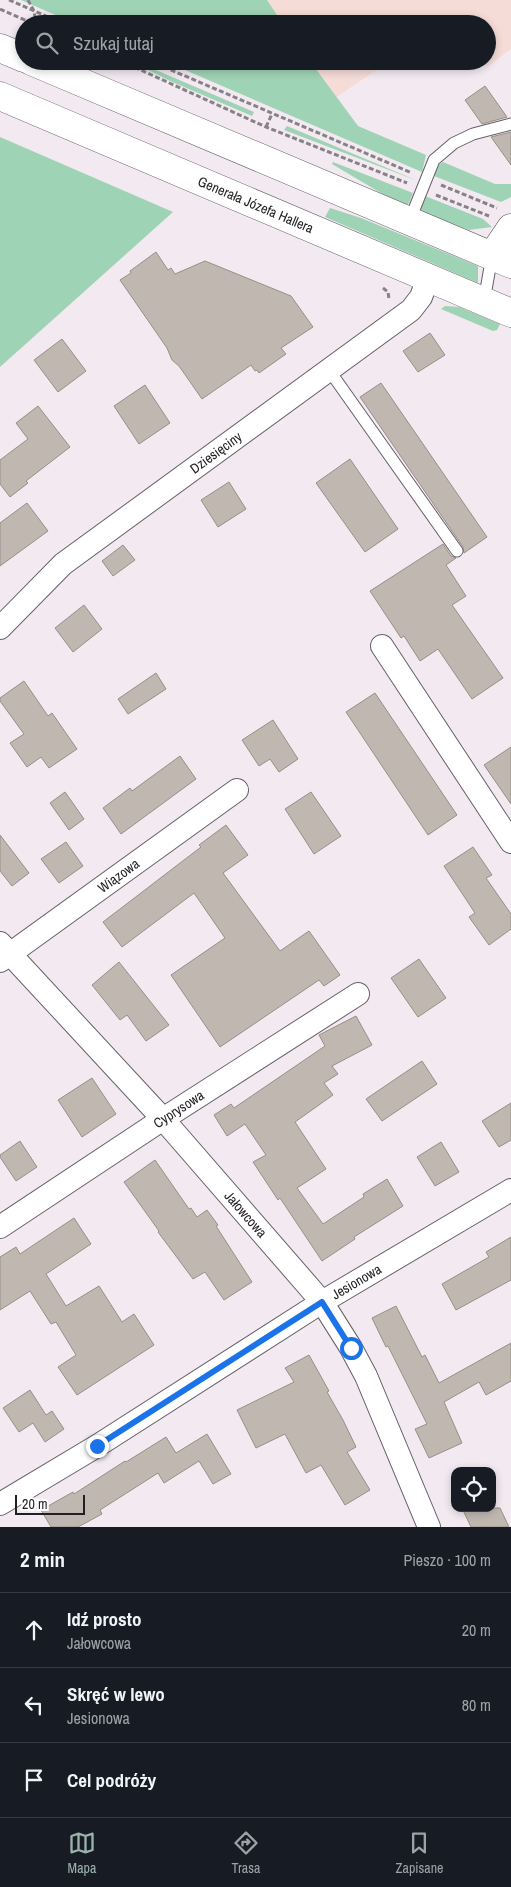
<!DOCTYPE html>
<html lang="pl">
<head>
<meta charset="utf-8">
<style>
  :root { --surface:#171b24; --page:#242831; --text:#f1f3f6; --muted:#9ea1a6; --line:#363941; --accent:#9ab4aa }
  body { margin:0; font-family:"Archivo Narrow",sans-serif; background:var(--page); color:var(--text) }
  .controls { position:absolute; right:15px; bottom:15px; display:grid; overflow:hidden; border-radius:10px; box-shadow:0 2px 8px #0003 }
  .controls button { width:45px; height:45px; display:grid; place-items:center; padding:0; border:0; border-bottom:1px solid var(--line); background:var(--surface); color:var(--text); font:25px sans-serif }
  .scale { position:absolute; left:15px; bottom:12px; width:70px; box-sizing:border-box; padding-left:5px; border:2px solid #221f22; border-top:0; font-size:14px; line-height:18px; white-space:nowrap; color:#221f22; -webkit-text-stroke:4px #fff; paint-order:stroke }
  .stop { position:absolute; width:15px; height:15px; margin:-11px; border:4px solid #1a73e8; border-radius:50%; background:#fff }
  .stop.end { background:#1a73e8; border-color:#fff; box-shadow:0 1px 5px #0008 }
  .list { margin:0; padding:0; list-style:none }
  h2 { display:flex; justify-content:space-between; align-items:center; height:65px; margin:0; padding:0 20px; font-size:21px }
  h2 small { font-size:16px; font-weight:400; color:var(--muted) }
  .list li { display:grid; grid-template-columns:32px 1fr auto; gap:15px; align-items:center; box-sizing:border-box; height:75px; padding:0 20px; border-top:1px solid var(--line) }
  .list b { display:block; font-size:19px; white-space:nowrap }
  .list p { margin:0; font-size:16px; white-space:nowrap; color:var(--muted) }
  .list em { font-size:16px; font-style:normal; color:var(--muted) }
  .icon { flex:none; width:28px; height:28px; fill:none; stroke:currentColor; stroke-width:2; stroke-linecap:round; stroke-linejoin:round }
  .map { position:relative; flex:none; width:511px; height:1527px; overflow:hidden }
  .search { position:absolute; background:var(--surface); box-shadow:0 2px 8px #0003; left:15px; right:15px; top:15px; height:55px; display:flex; align-items:center; gap:12px; box-sizing:border-box; padding:0 18px; border-radius:28px; color:var(--muted); font-size:19px }
  .sheet { height:290px; background:var(--surface) }
  nav { display:flex; justify-content:space-around; align-items:center; box-sizing:border-box; height:70px; border-top:1px solid var(--line); background:var(--surface); font-size:14px; color:var(--muted) }
  nav a { display:grid; justify-items:center; gap:2px }
  nav .on { color:var(--accent) }
  .map>svg:first-child { display:block }
  .industrial { fill:#f6dcd7 }
  .green { fill:#9fd3b5 }
  .building { fill:#c0b7b0; stroke:#978f88 }
  .lines { fill:none; stroke-linecap:round; stroke-linejoin:round }
  .service-casing { stroke:#676067; stroke-width:13 }
  .minor-casing { stroke:#676067; stroke-width:24 }
  .tertiary-casing { stroke:#676067; stroke-width:29 }
  .secondary-casing { stroke:#676067; stroke-width:29 }
  .path { stroke:#888288; stroke-width:3; stroke-dasharray:5 2.5; stroke-linecap:butt }
  .service { stroke:#fff; stroke-width:11 }
  .minor { stroke:#fff; stroke-width:22 }
  .tertiary { stroke:#fff; stroke-width:28 }
  .secondary { stroke:#fff; stroke-width:28 }
  .route { stroke:#1a73e8; stroke-width:6 }
  .labels { text-anchor:middle; dominant-baseline:central; stroke-width:4; stroke-linejoin:round; paint-order:stroke }
  .street-label { font-size:14px; fill:#221f22; stroke:#fff }
</style>
</head>
<body>
<div class="map">
<svg width="511" height="1527" viewBox="0 0 511 1527">
  <rect width="100%" height="100%" fill="#f2e9f1"/>
  <!-- industrial -->
  <path class="industrial" d="M267 0H511V49L487 67 483 61H487V24H453L451 21 446 24H283Z
    M310 61H390L335 98Z"/>
  <!-- green -->
  <path class="green" d="M21 0H267L283 24H76Z
    M130 61H135L254 112 252 116 170 81Z
    M164 61H310L358 126 426 155 422 172Z
    M287 126 418 181 284 130Z
    M0 137 173 212 0 367Z
    M333 162 413 193 409 203 406 205 386 196 332 164Z
    M443 162 495 184H511V197L501 202 434 176 439 165Z
    M425 196 483 219 492 227 469 230 422 212 421 208Z
    M330 208 361 218 478 266V283L325 217Z
    M445 306 459 307 500 324 497 330 493 331 441 309Z"/>
  <!-- building -->
  <path class="building" d="M485 86 507 117 482 124 465 100Z
    M511 132V165L491 137Z
    M156 252 168 270 171 268 175 274 205 261 291 296 313 327 281 348 286 354 259 373 257 370 255 371 251 365 202 399 179 366 172 360 167 348 120 280 131 273 130 271Z
    M430 333 445 355 418 372 403 351Z
    M62 339 86 371 58 392 34 360Z
    M381 383 487 537 464 553 463 547 360 397Z
    M145 385 170 423 139 444 114 406Z
    M38 406 70 447 26 481 28 483 10 497 0 484V460L28 439 16 423Z
    M350 459 398 529 365 552 316 483Z
    M229 482 246 509 218 527 201 500Z
    M27 503 48 531 0 566V523Z
    M443 544 451 556 456 558 446 565 466 596 452 605 503 678 472 699 438 649 420 661 404 636 401 638 370 591Z
    M123 545 135 560 113 576 102 561Z
    M84 605 102 629 73 652 55 628Z
    M156 673 166 689 128 714 118 699Z
    M24 681 48 716 52 713 77 749 49 768 41 757 27 767 10 743 24 734 0 701V698Z
    M375 693 457 815 428 835 346 712Z
    M273 720 298 759 279 772 270 759 259 766 242 740Z
    M511 747V804L484 765Z
    M180 756 196 779 121 834 103 808 130 788 132 791Z
    M65 792 84 819 69 830 50 803Z
    M311 792 341 836 314 854 285 809Z
    M226 825 248 855 223 873 280 951 309 931 340 975 324 986 319 980 220 1047 171 975 225 938 194 893 122 947 103 922 201 847 199 845Z
    M0 835 29 873 12 886 0 871Z
    M66 842 83 866 59 883 41 859Z
    M473 847 492 875 486 878 511 914V929L489 945 469 917 475 913 444 866Z
    M419 959 446 998 418 1017 391 978Z
    M119 962 169 1025 146 1041 127 1015 120 1020 92 985Z
    M356 1016 372 1045 332 1066 338 1074 324 1083 333 1095 295 1122 326 1169 297 1188 323 1224 364 1197 363 1194 387 1179 403 1206 354 1237 355 1239 322 1261 280 1198 278 1200 253 1162 266 1155 245 1124 227 1136 214 1115 231 1104 234 1108 325 1046 319 1035Z
    M422 1061 437 1084 382 1121 366 1099Z
    M92 1078 116 1114 82 1137 58 1100Z
    M511 1103V1140L499 1147 482 1121Z
    M20 1141 37 1167 16 1181 0 1157V1155Z
    M441 1142 459 1172 435 1186 417 1157Z
    M155 1160 189 1209 191 1208 197 1217 207 1210 218 1225 216 1226 252 1282 224 1300 205 1272 193 1279 158 1232 159 1231 124 1182Z
    M74 1218 91 1244 46 1274 66 1306 99 1286 122 1322 134 1314 154 1345 77 1395 58 1367 76 1355 56 1322 51 1324 30 1291 0 1310V1257L16 1247 20 1254Z
    M511 1237V1280L456 1310 442 1284 489 1257 486 1252Z
    M396 1306 422 1357 425 1355 439 1383 511 1343V1381L486 1395 479 1382 444 1402 462 1443 429 1458 415 1429 427 1424 388 1346 386 1347 372 1318Z
    M309 1355 329 1391 327 1392 343 1420 356 1447 347 1452 370 1490 345 1505 321 1465 306 1473 285 1434 256 1448 237 1410 294 1382 285 1368Z
    M30 1390 46 1415 52 1411 64 1429 45 1442 33 1423 19 1432 3 1408Z
    M207 1434 231 1474 213 1484 199 1461 164 1483 158 1473 100 1510 102 1514 78 1527H51L41 1510 73 1492 74 1494 125 1461 126 1462 166 1437 176 1453Z
    M462 1508H500L509 1527H471Z"/>
  <g class="lines">
    <!-- service casing -->
    <g class="service-casing">
      <path id="service" d="M409 222 434 160 454 143 473 134 511 124
        M484 301 492 256
        M329 370 457 551"/>
    </g>
    <!-- minor casing -->
    <g class="minor-casing">
      <g id="minor">
        <path id="s1" d="M0 628 63 564 411 310 421 297 428 278"/>
        <path d="M382 646 511 842"/>
        <path id="s2" d="M0 943 163 1119 322 1302 351 1348 366 1376 429 1527"/>
        <path id="s3" d="M0 961 237 790"/>
        <path id="s4" d="M0 1227 163 1119 358 994"/>
        <path id="s5" d="M0 1504 97 1446 322 1302 511 1190"/>
      </g>
    </g>
    <!-- tertiary casing -->
    <g class="tertiary-casing">
      <path id="tertiary" d="M492 256 511 228"/>
    </g>
    <!-- secondary casing -->
    <g class="secondary-casing">
      <g id="secondary">
        <path d="M0 48 24 58"/>
        <path d="M31 61 511 264"/>
        <path id="s6" d="M0 96 511 313"/>
      </g>
    </g>
    <!-- path -->
    <path class="path" d="M9 0 64 24
      M28 0 34 11 36 24
      M0 9 34 24
      M121 61 266 127 407 183
      M150 61 412 173
      M266 127 272 114
      M441 185 497 208
      M436 195 489 216
      M383 288 388 292 389 299"/>
    <!-- service -->
    <use href="#service" class="service"/>
    <!-- minor -->
    <use href="#minor" class="minor"/>
    <!-- tertiary -->
    <use href="#tertiary" class="tertiary"/>
    <!-- secondary -->
    <use href="#secondary" class="secondary"/>
  </g>
  <g class="lines">
    <!-- route -->
    <path class="route" d="M97 1446 322 1302 351 1348"/>
  </g>
  <g class="labels">
    <!-- street labels -->
    <g class="street-label">
      <text stroke="none"><textPath href="#s6" startOffset="278">Generała Józefa Hallera</textPath></text>
      <text stroke="none"><textPath href="#s1" startOffset="279">Dziesięciny</textPath></text>
      <text stroke="none"><textPath href="#s3" startOffset="146">Wiązowa</textPath></text>
      <text stroke="none"><textPath href="#s4" startOffset="214">Cyprysowa</textPath></text>
      <text stroke="none"><textPath href="#s2" startOffset="366">Jałowcowa</textPath></text>
      <text stroke="none"><textPath href="#s5" startOffset="420">Jesionowa</textPath></text>
    </g>
  </g>
</svg>
<div class="controls">
<button><svg class="icon" aria-label="locate" viewBox="0 0 24 24"><circle cx="12" cy="12" r="6"/><path d="M12 2v4M12 18v4M2 12h4M18 12h4"/></svg></button>
</div>
<div class="scale">20 m</div>
<div class="stop" style="left:351px;top:1348px"></div>
<div class="stop end" style="left:97px;top:1446px"></div>
<div class="search"><svg class="icon" aria-label="search" viewBox="0 0 24 24"><circle cx="10" cy="10" r="6"/><path d="M15 15l6 6"/></svg>Szukaj tutaj</div>
</div>
<section class="sheet">
<h2>2 min<small>Pieszo · 100 m</small></h2>
<ul class="list">
<li><svg class="icon" aria-label="ahead" viewBox="0 0 24 24"><path d="M12 20V5M6 11l6-6 6 6"/></svg><div><b>Idź prosto</b><p>Jałowcowa</p></div><em>20 m</em></li>
<li><svg class="icon" aria-label="left" viewBox="0 0 24 24"><path d="M17 20v-9H6M10 6l-5 5 5 5"/></svg><div><b>Skręć w lewo</b><p>Jesionowa</p></div><em>80 m</em></li>
<li><svg class="icon" aria-label="arrive" viewBox="0 0 24 24"><path d="M6 21V4h12l-3 4 3 4H6"/></svg><div><b>Cel podróży</b></div></li>
</ul>
</section>
<nav>
<a class="on"><svg class="icon" aria-label="map" viewBox="0 0 24 24"><path d="M3 6l6-2 6 2 6-2v14l-6 2-6-2-6 2zM9 4v14M15 6v14"/></svg>Mapa</a>
<a><svg class="icon" aria-label="directions" viewBox="0 0 24 24"><path d="M12 3l9 9-9 9-9-9zM9 14v-3h6M13 9l2 2-2 2"/></svg>Trasa</a>
<a><svg class="icon" aria-label="saved" viewBox="0 0 24 24"><path d="M7 4h10v16l-5-4-5 4z"/></svg>Zapisane</a>
</nav>
</body>
</html>
